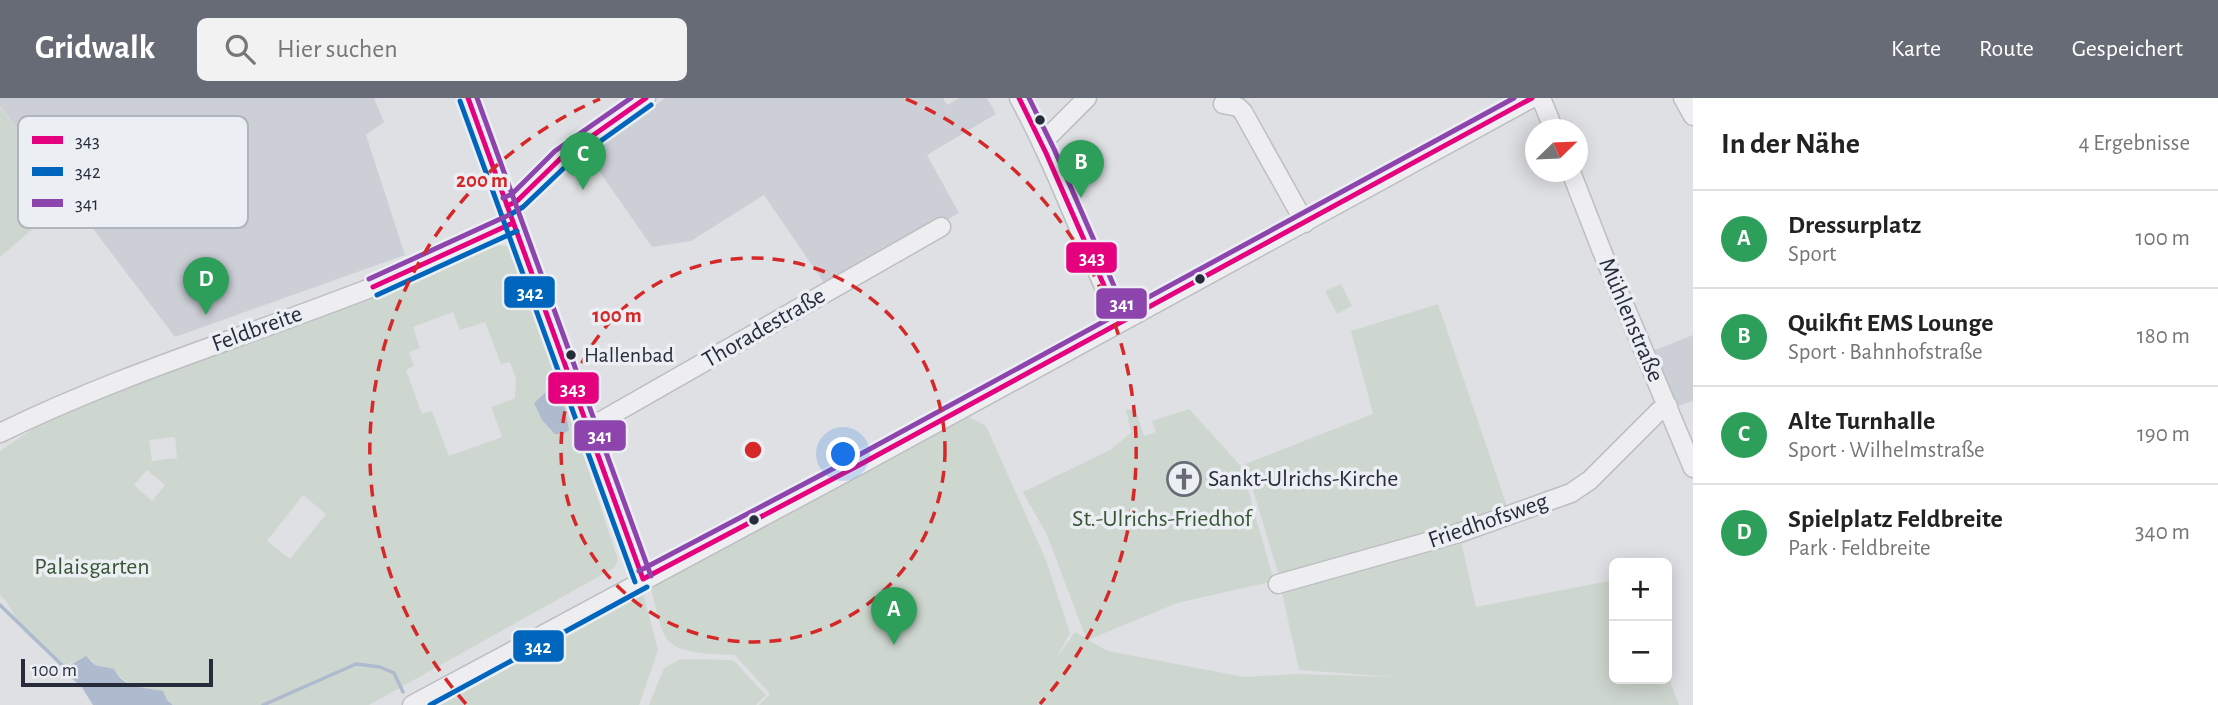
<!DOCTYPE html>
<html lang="de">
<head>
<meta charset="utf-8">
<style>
  :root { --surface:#fff; --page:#f2f2f2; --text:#222; --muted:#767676; --line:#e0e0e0; --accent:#676b75 }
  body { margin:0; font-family:"Alegreya Sans",sans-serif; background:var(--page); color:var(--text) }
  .controls { position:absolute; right:21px; bottom:21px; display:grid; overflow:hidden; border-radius:10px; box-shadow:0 4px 18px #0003 }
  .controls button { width:63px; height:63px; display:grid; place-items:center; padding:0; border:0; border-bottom:2px solid var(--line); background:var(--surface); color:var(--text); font:35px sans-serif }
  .compass { position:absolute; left:1525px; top:21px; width:63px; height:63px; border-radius:50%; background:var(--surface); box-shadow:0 4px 18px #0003; rotate:67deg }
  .scale { position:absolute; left:21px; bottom:18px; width:192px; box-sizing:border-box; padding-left:7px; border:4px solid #272c3a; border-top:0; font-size:19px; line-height:24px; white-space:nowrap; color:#272c3a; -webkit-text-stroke:5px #ebeef3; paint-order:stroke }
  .you { position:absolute; left:844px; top:357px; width:24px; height:24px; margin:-18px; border:5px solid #fff; border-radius:50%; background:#1a73e8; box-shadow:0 0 0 10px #1a73e833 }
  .badge { display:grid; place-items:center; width:46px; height:46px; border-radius:50%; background:var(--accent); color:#fff; font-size:23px; font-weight:700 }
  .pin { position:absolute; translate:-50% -58px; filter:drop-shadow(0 2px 4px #0008) }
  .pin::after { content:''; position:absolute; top:37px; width:24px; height:21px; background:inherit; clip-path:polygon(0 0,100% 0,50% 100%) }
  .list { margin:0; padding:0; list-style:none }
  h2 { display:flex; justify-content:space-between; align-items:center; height:91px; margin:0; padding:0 28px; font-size:30px }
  h2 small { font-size:23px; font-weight:400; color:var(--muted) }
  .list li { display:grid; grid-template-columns:46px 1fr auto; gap:21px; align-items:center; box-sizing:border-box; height:98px; padding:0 28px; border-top:2px solid var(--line) }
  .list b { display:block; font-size:26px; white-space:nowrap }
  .list p { margin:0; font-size:23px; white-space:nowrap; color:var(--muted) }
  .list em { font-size:23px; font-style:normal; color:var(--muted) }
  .icon { flex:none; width:38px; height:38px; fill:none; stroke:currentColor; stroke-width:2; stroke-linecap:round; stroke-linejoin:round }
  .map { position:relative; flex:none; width:1693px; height:607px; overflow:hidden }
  header { display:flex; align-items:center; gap:42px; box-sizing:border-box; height:98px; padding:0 35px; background:var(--accent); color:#fff }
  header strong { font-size:33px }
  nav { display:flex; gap:38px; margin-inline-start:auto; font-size:24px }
  .search { width:490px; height:63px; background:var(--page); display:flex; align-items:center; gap:18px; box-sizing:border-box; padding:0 24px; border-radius:10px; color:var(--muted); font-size:26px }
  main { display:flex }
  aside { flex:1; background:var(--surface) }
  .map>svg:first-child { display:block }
  .built { fill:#cccfd6 }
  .green { fill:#ced7cf; fill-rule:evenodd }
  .water { fill:#aebacd }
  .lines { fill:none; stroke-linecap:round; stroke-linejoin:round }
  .stream { stroke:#aebacd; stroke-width:3.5 }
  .minor-casing { stroke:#bcbec1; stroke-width:21 }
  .minor { stroke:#eeeef0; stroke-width:18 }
  .bus-1-casing { stroke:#ebeef3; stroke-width:10 }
  .bus-2-casing { stroke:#ebeef3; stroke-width:10 }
  .bus-3-casing { stroke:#ebeef3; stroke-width:10 }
  .bus-1 { stroke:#e5007d; stroke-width:5 }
  .bus-2 { stroke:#0065bd; stroke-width:5 }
  .bus-3 { stroke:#8e44ad; stroke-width:5 }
  .ring { fill:none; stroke:#d62828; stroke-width:3.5; stroke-dasharray:12 9 }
  .bus-dot { fill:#272c3a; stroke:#ebeef3; stroke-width:2.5 }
  .labels { text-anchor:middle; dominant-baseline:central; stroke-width:7; stroke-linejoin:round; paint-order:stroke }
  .bus-label { font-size:22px; fill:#272c3a; stroke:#ebeef3; text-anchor:start }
  .street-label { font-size:24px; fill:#272c3a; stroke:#ebeef3 }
  .poi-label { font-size:24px; fill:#272c3a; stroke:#ebeef3; text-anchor:start }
  .park-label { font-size:24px; fill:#385535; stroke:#ebeef3 }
  .key { fill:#ebeef3; stroke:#b0b4bc; stroke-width:2 }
  .key-label { font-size:19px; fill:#272c3a }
  .centre { fill:#d62828; stroke:#ebeef3; stroke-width:3.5 }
  .ring-label { font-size:21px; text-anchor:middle; font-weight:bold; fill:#d62828; stroke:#ebeef3; stroke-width:7; stroke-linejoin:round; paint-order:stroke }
  .line-badge { stroke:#ebeef3; stroke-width:2.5 }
  .badge-label { font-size:19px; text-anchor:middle; font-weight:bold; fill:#fff }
</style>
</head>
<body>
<header>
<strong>Gridwalk</strong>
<div class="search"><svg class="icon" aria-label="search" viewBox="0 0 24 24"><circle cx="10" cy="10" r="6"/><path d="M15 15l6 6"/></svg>Hier suchen</div>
<nav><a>Karte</a><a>Route</a><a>Gespeichert</a></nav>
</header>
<main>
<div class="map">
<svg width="1693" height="607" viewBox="0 0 1693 607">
  <rect width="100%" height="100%" fill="#dee0e3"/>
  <!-- built -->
  <path class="built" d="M0 0H374L384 24 366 37 405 157 175 239 0 8Z
    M665 0H943L947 7 959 0H987L996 16 927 57 959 115 827 189 764 97 691 143 652 149 588 57Z
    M1693 237V303L1669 311 1645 256Z"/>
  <!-- green -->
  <path class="green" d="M0 9 70 99 0 159Z
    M498 147 510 149 559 283 618 462 614 470 369 607H173L154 591C126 593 115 567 95 567L92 562 72 564 65 570 24 534 6 503 0 497V353L46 322 187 264 375 198ZM453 214 460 232 485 224 501 266 510 264 516 281 515 300 491 309 502 339 449 358 432 313 422 316 406 272 414 268 409 254 420 250 413 229ZM175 339 177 360 152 363 149 342ZM147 372 165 387 152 403 134 387ZM303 397 326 416 290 461 267 443Z
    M1341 186 1352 208 1337 216 1325 193Z
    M1438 206 1510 417 1459 435 1476 509 1614 482V581H1667V576L1679 607H759L770 596 735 557C717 556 676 557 666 540 658 527 656 507 651 492L668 478 965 317 986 328 1046 462 1070 535 1055 562 1075 534 1086 540 1047 437 1023 394 1110 352 1131 335 1126 312 1135 310 1144 338 1156 334 1152 323 1189 311 1241 368 1274 483 1177 505 1088 542 1108 553 1244 579 1297 576 1395 579 1299 572 1281 490 1398 462 1399 451 1280 481 1245 366 1373 316 1351 233Z
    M643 495 658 552 639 607H438Z
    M681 561 733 562 766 597 756 607H649L664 570Z"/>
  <!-- water -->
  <path class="water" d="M558 293 563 302 569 332 563 336H555L542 322 534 305 545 295Z
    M86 558 95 567 114 571C123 591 145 589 163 593L167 602 173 607H93L81 588 65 575V570Z"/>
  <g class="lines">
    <!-- stream -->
    <path class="stream" d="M0 507 65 570
      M263 607 356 566 380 569 394 575 403 594"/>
    <!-- minor casing -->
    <g class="minor-casing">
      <path id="minor" d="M468 0 643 481
        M1019 0C1058 72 1085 150 1120 224
        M1541 0 1554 32
        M1683 0 1693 18
        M1223 6 1238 9 1243 14 1305 125
        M1042 42 1050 37 1087 0
        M1571 74 1605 161 1693 370
        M507 108 517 103 561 60 646 0
        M587 331 941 129
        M0 335C120 276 248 238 373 189 421 170 466 146 513 125
        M1278 486 1459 435 1571 395 1590 382 1659 313 1668 308
        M412 607 861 366 1532 0"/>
    </g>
    <!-- minor -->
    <use href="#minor" class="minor"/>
    <!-- bus-1 casing -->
    <g class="bus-1-casing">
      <path id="bus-1" d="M468 0 643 481
        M1019 0 1046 55 1120 224
        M507 108 517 103 561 60 646 0
        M373 189 513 125
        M643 481 861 366 1532 0"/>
    </g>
    <!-- bus-2 casing -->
    <g class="bus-2-casing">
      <path id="bus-2" d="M460 3 635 484
        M511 116 523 109 567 67 651 7
        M377 197 517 133
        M430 607 647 489"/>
    </g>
    <!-- bus-3 casing -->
    <g class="bus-3-casing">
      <path id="bus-3" d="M477 0 651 478
        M1029 0 1054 51 1128 220
        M503 100 512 96 555 53 631 0
        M369 181 509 117
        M639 473 857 358 1514 0"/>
    </g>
    <!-- bus-1 -->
    <use href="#bus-1" class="bus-1"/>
    <!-- bus-2 -->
    <use href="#bus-2" class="bus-2"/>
    <!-- bus-3 -->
    <use href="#bus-3" class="bus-3"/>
  </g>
  <!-- distance rings -->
  <g class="ring">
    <circle cx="753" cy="352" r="192"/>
    <path d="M466 606A383 383 0 0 1 600 1M906 1A383 383 0 0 1 1040 606"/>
  </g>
  <!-- icons -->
  <defs>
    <g id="church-ring" transform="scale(1.75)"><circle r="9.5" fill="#ebeef3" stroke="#676b75" stroke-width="1.5"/><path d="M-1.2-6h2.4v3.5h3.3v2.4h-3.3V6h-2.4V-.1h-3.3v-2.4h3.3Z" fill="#676b75"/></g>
  </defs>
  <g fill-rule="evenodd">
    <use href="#church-ring" x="1184" y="381"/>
  </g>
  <!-- markers -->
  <g class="bus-dot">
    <circle cx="1040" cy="22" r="6"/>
    <circle cx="1200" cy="181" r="6"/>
    <circle cx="571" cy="257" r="6"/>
    <circle cx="754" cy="422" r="6"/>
  </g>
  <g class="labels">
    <!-- bus labels -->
    <g class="bus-label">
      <text x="584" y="257">Hallenbad</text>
    </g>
    <!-- street labels -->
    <g class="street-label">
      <text transform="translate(1631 222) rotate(67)">Mühlenstraße</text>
      <text transform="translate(764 230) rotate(-30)">Thoradestraße</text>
      <text transform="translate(257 231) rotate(-20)">Feldbreite</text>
      <text transform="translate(1488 423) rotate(-19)">Friedhofsweg</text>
    </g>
    <!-- poi labels -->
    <g class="poi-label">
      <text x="1208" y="381">Sankt-Ulrichs-Kirche</text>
    </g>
    <!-- park labels -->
    <g class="park-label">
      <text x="1162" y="421">St.-Ulrichs-Friedhof</text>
      <text x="92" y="469">Palaisgarten</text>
    </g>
  </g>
  <!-- legend -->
  <rect x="18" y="18" width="230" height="112" rx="10" class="key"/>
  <rect x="32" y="38" width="31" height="8" fill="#e5007d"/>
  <rect x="32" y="69" width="31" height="9" fill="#0065bd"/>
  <rect x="32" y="101" width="31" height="8" fill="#8e44ad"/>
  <g class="key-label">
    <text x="75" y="49">343</text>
    <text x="75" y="80">342</text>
    <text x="75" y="112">341</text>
  </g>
  <circle cx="753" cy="352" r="10" class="centre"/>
  <g class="ring-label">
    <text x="482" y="89">200 m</text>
    <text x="617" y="224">100 m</text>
  </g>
  <g class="line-badge">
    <rect x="1065" y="143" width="53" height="33" rx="7" fill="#e5007d"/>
    <rect x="503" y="177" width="53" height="34" rx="7" fill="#0065bd"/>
    <rect x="1095" y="189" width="53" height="33" rx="7" fill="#8e44ad"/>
    <rect x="547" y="273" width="53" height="34" rx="7" fill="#e5007d"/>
    <rect x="573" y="321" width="54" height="33" rx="7" fill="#8e44ad"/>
    <rect x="512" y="531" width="53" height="34" rx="7" fill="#0065bd"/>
  </g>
  <g class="badge-label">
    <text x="1092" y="166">343</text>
    <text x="530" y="201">342</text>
    <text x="1122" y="212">341</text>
    <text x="573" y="297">343</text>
    <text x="600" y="344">341</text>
    <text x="538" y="555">342</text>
  </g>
</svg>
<div class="controls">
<button>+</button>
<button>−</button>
</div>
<svg class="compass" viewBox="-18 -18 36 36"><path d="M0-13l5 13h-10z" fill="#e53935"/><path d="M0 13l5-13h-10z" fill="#767676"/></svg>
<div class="scale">100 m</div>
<div class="you"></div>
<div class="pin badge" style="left:894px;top:547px;background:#2e9e5b">A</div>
<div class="pin badge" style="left:1081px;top:100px;background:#2e9e5b">B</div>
<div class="pin badge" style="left:583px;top:92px;background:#2e9e5b">C</div>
<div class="pin badge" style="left:206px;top:217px;background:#2e9e5b">D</div>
</div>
<aside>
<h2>In der Nähe<small>4 Ergebnisse</small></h2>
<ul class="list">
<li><span class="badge" style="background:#2e9e5b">A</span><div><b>Dressurplatz</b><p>Sport</p></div><em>100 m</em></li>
<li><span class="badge" style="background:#2e9e5b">B</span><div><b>Quikfit EMS Lounge</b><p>Sport · Bahnhofstraße</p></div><em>180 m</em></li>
<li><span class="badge" style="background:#2e9e5b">C</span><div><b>Alte Turnhalle</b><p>Sport · Wilhelmstraße</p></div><em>190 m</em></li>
<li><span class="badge" style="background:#2e9e5b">D</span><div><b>Spielplatz Feldbreite</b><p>Park · Feldbreite</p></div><em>340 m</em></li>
</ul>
</aside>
</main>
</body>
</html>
